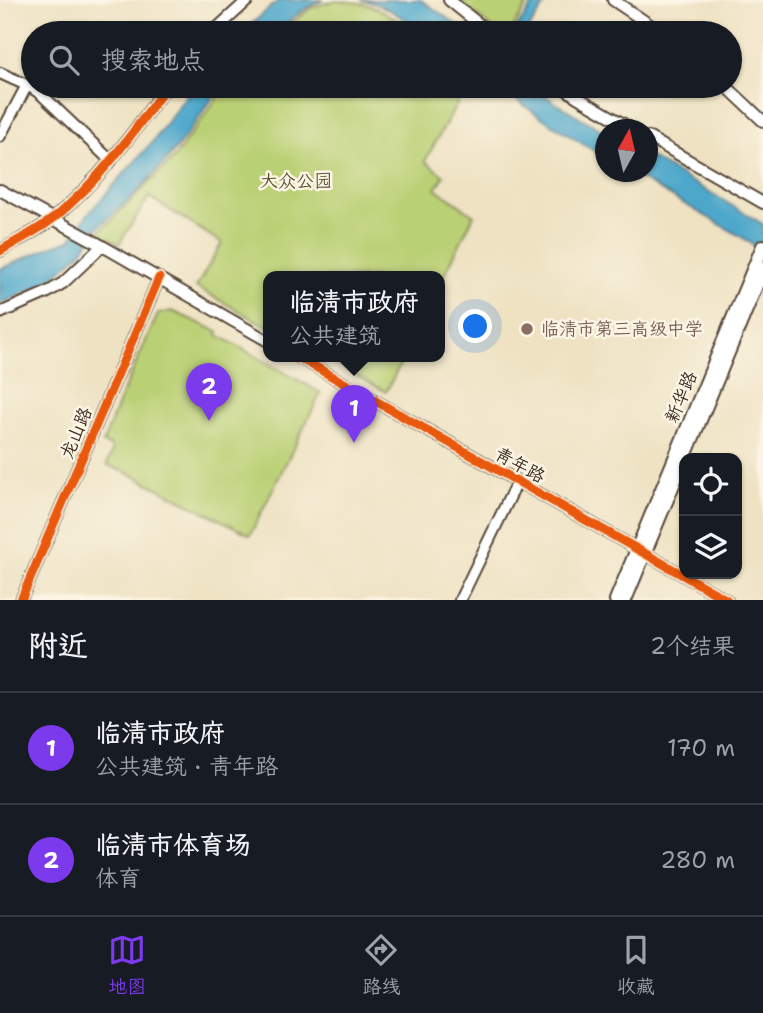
<!DOCTYPE html>
<html lang="zh">
<head>
<meta charset="utf-8">
<style>
  :root { --surface:#171b24; --page:#20242c; --text:#f1f3f6; --muted:#9ea1a6; --line:#363941; --accent:#7c3aed }
  body { margin:0; font-family:"Shantell Sans","LXGW WenKai TC",sans-serif; background:var(--page); color:var(--text) }
  .controls { position:absolute; right:21px; bottom:21px; display:grid; overflow:hidden; border-radius:14px; box-shadow:0 2px 5px #0004 }
  .controls button { width:63px; height:63px; display:grid; place-items:center; padding:0; border:0; border-bottom:2px solid var(--line); background:var(--surface); color:var(--text); font:35px sans-serif }
  .compass { position:absolute; left:595px; top:119px; width:63px; height:63px; border-radius:50%; background:var(--surface); box-shadow:0 2px 5px #0004; rotate:8deg }
  .you { position:absolute; left:476px; top:327px; width:24px; height:24px; margin:-18px; border:5px solid #fff; border-radius:50%; background:#1a73e8; box-shadow:0 0 0 10px #1a73e833 }
  .badge { display:grid; place-items:center; width:46px; height:46px; border-radius:50%; background:var(--accent); color:#fff; font-size:23px; font-weight:700 }
  .pin { position:absolute; translate:-50% -58px; filter:drop-shadow(0 2px 4px #0008) }
  .pin::after { content:''; position:absolute; top:37px; width:24px; height:21px; background:inherit; clip-path:polygon(0 0,100% 0,50% 100%) }
  .popup { position:absolute; left:263px; top:271px; width:182px; height:91px; box-sizing:border-box; display:grid; place-content:center; border-radius:14px; background:var(--surface); filter:drop-shadow(0 2px 5px #0005); font-size:23px; white-space:nowrap; color:var(--muted) }
  .popup b { font-size:26px; color:var(--text) }
  .popup::after { content:''; position:absolute; left:50%; top:100%; margin-left:-14px; border:14px solid transparent; border-top-color:var(--surface) }
  .list { margin:0; padding:0; list-style:none }
  h2 { display:flex; justify-content:space-between; align-items:center; height:91px; margin:0; padding:0 28px; font-size:30px }
  h2 small { font-size:23px; font-weight:400; color:var(--muted) }
  .list li { display:grid; grid-template-columns:46px 1fr auto; gap:21px; align-items:center; box-sizing:border-box; height:112px; padding:0 28px; border-top:2px solid var(--line) }
  .list b { display:block; font-size:26px; white-space:nowrap }
  .list p { margin:0; font-size:23px; white-space:nowrap; color:var(--muted) }
  .list em { font-size:23px; font-style:normal; color:var(--muted) }
  .icon { flex:none; width:38px; height:38px; fill:none; stroke:currentColor; stroke-width:2; stroke-linecap:round; stroke-linejoin:round }
  .map { position:relative; flex:none; width:763px; height:600px; overflow:hidden }
  .search { position:absolute; background:var(--surface); box-shadow:0 2px 5px #0004; left:21px; right:21px; top:21px; height:77px; display:flex; align-items:center; gap:18px; box-sizing:border-box; padding:0 24px; border-radius:38px; color:var(--muted); font-size:26px }
  .sheet { height:315px; background:var(--surface) }
  nav { display:flex; justify-content:space-around; align-items:center; box-sizing:border-box; height:98px; border-top:2px solid var(--line); background:var(--surface); font-size:19px; color:var(--muted) }
  nav a { display:grid; justify-items:center; gap:4px }
  nav .on { color:var(--accent) }
  .map>svg:first-child { display:block }
  .green { fill:#bad075; stroke:#7a7d4a; stroke-width:2 }
  .water { fill:#4da7cb; stroke:#446874; stroke-width:2 }
  .lines { fill:none; stroke-linecap:round; stroke-linejoin:round }
  .minor-casing { stroke:#564637; stroke-width:14 }
  .major-casing { stroke:#564637; stroke-width:16 }
  .minor { stroke:#fff; stroke-width:10 }
  .major { stroke:#fff; stroke-width:12 }
  .cycleway-casing { stroke:#fcf5e5; stroke-width:13 }
  .cycleway { stroke:#e8590c; stroke-width:9 }
  .education-dot { fill:#8d6e63; stroke:#fcf5e5; stroke-width:2.5 }
  .labels { text-anchor:middle; dominant-baseline:central; stroke-width:5; stroke-linejoin:round; paint-order:stroke }
  .park-label { font-size:18px; fill:#5b5434; stroke:#fcf5e5 }
  .education-label { font-size:18px; fill:#785e54; stroke:#fcf5e5; text-anchor:start }
  .street-label { font-size:18px; fill:#3b2a1e; stroke:#fcf5e5 }
</style>
</head>
<body>
<div class="map">
<svg width="763" height="600" viewBox="0 0 763 600">
  <rect width="100%" height="100%" fill="#fcf5e5"/>
  <filter id="ink" filterUnits="userSpaceOnUse"><feTurbulence type="fractalNoise" baseFrequency=".0143" numOctaves="2"/><feDisplacementMap in="SourceGraphic" scale="14" xChannelSelector="R" yChannelSelector="G"/><feConvolveMatrix kernelMatrix="1 2 1 2 8 2 1 2 1" color-interpolation-filters="sRGB"/></filter>
  <filter id="wash" filterUnits="userSpaceOnUse"><feTurbulence type="fractalNoise" baseFrequency=".00686" numOctaves="4" result="noise"/><feDisplacementMap in="SourceGraphic" scale="28" xChannelSelector="R" yChannelSelector="G"/><feGaussianBlur stdDeviation="1.57" result="paint"/><feColorMatrix in="noise" values="0 0 0 0 0 0 0 0 0 0 0 0 0 0 0 0 0 1.4 0 .05"/><feComposite in="paint" operator="in"/></filter>
  <g filter="url(#wash)">
    <rect width="100%" height="100%" fill="#eee2c2"/>
    <!-- green -->
    <path class="green" d="M462 0H530L510 33H500L464 6Z
      M333 1C372 0 386 12 416 33H278L311 8Z
      M226 86H467L425 161 444 176 436 189 474 215 440 284V277H268V327L196 287 222 243 149 197 119 244 98 233 172 160Z
      M172 311 219 332 218 335 321 393 250 535 130 474 107 465 112 451V447L103 443 120 399 158 314Z
      M322 357H404L386 392Z"/>
    <!-- water -->
    <path class="water" d="M279 0H324C305 6 290 20 276 33H241Z
      M361 0H421L469 33H428L388 9 374 3Z
      M536 0H548L526 33H513Z
      M193 86H221L185 137 166 161 135 194 94 231 82 252 45 284 0 304V269L50 247 70 240 86 216 154 140Z
      M497 86H533L551 100 605 132V158L539 116Z
      M648 156 763 224V252L740 236 629 172H648Z"/>
  </g>
  <g filter="url(#ink)">
    <g class="lines">
      <!-- minor casing -->
      <g class="minor-casing">
        <path id="minor" d="M449 0 490 33
          M613 0 662 33
          M212 33 248 0
          M0 73 31 87 41 94 111 161
          M561 86 577 97 634 130
          M726 86 763 121
          M0 136 27 85
          M648 137 763 203
          M0 190 92 240 268 341
          M0 251C18 240 39 230 55 217 100 180 133 133 167 86
          M0 313 48 292 63 283 102 246
          M298 357 727 600
          M21 600 159 278
          M460 600 517 482"/>
      </g>
      <!-- major casing -->
      <g class="major-casing">
        <path id="major" d="M616 600 763 246
          M625 600 763 269"/>
      </g>
      <!-- minor -->
      <use href="#minor" class="minor"/>
      <!-- major -->
      <use href="#major" class="major"/>
      <!-- cycleway casing -->
      <g class="cycleway-casing">
        <path id="cycleway" d="M0 251C18 240 39 230 55 217 100 180 133 133 167 86
          M298 357 727 600
          M21 600 159 278"/>
      </g>
      <!-- cycleway -->
      <use href="#cycleway" class="cycleway"/>
    </g>
  </g>
  <!-- markers -->
  <circle class="education-dot" cx="527" cy="329" r="7"/>
  <g class="labels">
    <!-- park labels -->
    <g class="park-label">
      <text x="296" y="181">大众公园</text>
    </g>
    <!-- education labels -->
    <g class="education-label">
      <text x="541" y="329">临清市第三高级中学</text>
    </g>
    <!-- street labels -->
    <g class="street-label">
      <text transform="translate(681 397) rotate(-67)">新华路</text>
      <text transform="translate(76 433) rotate(-67)">龙山路</text>
      <text transform="translate(520 465) rotate(29)">青年路</text>
    </g>
  </g>
</svg>
<div class="controls">
<button><svg class="icon" aria-label="locate" viewBox="0 0 24 24"><circle cx="12" cy="12" r="6"/><path d="M12 2v4M12 18v4M2 12h4M18 12h4"/></svg></button>
<button><svg class="icon" aria-label="layers" viewBox="0 0 24 24"><path d="M12 4l9 5-9 5-9-5zM3 14l9 5 9-5"/></svg></button>
</div>
<svg class="compass" viewBox="-18 -18 36 36"><path d="M0-13l5 13h-10z" fill="#e53935"/><path d="M0 13l5-13h-10z" fill="#9ea1a6"/></svg>
<div class="you"></div>
<div class="pin badge" style="left:354px;top:443px">1</div>
<div class="popup"><b>临清市政府</b>公共建筑</div>
<div class="pin badge" style="left:209px;top:421px">2</div>
<div class="search"><svg class="icon" aria-label="search" viewBox="0 0 24 24"><circle cx="10" cy="10" r="6"/><path d="M15 15l6 6"/></svg>搜索地点</div>
</div>
<section class="sheet">
<h2>附近<small>2个结果</small></h2>
<ul class="list">
<li><span class="badge">1</span><div><b>临清市政府</b><p>公共建筑 · 青年路</p></div><em>170 m</em></li>
<li><span class="badge">2</span><div><b>临清市体育场</b><p>体育</p></div><em>280 m</em></li>
</ul>
</section>
<nav>
<a class="on"><svg class="icon" aria-label="map" viewBox="0 0 24 24"><path d="M3 6l6-2 6 2 6-2v14l-6 2-6-2-6 2zM9 4v14M15 6v14"/></svg>地图</a>
<a><svg class="icon" aria-label="directions" viewBox="0 0 24 24"><path d="M12 3l9 9-9 9-9-9zM9 14v-3h6M13 9l2 2-2 2"/></svg>路线</a>
<a><svg class="icon" aria-label="saved" viewBox="0 0 24 24"><path d="M7 4h10v16l-5-4-5 4z"/></svg>收藏</a>
</nav>
</body>
</html>
